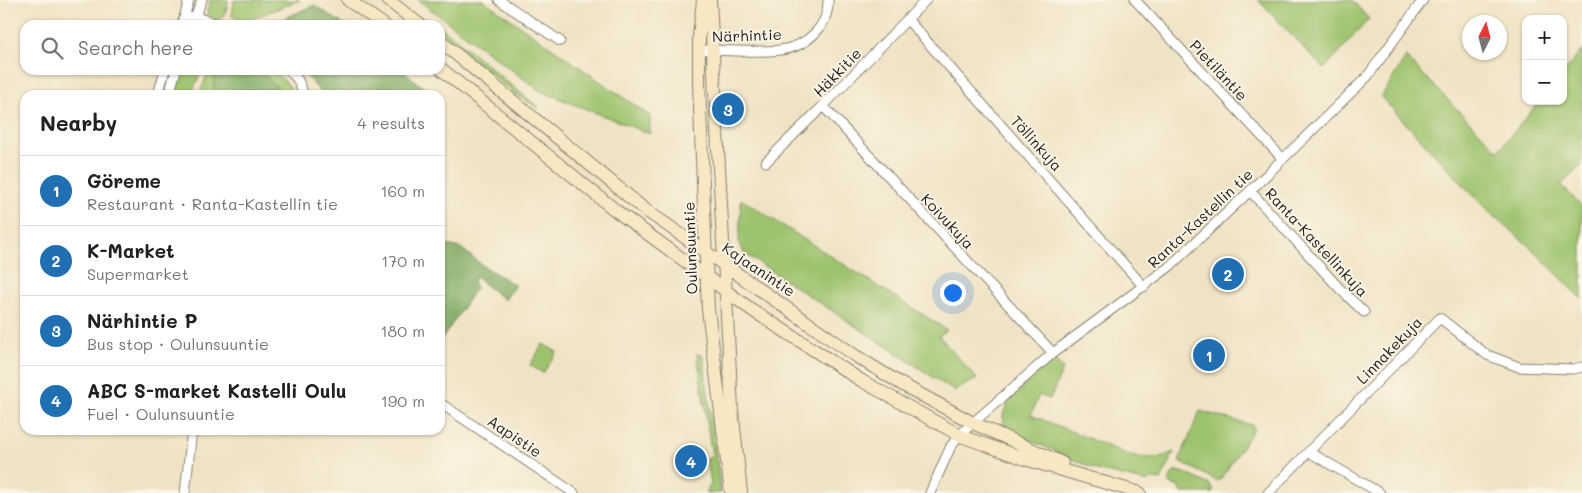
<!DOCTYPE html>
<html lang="en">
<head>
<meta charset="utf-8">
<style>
  :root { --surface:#fff; --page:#f2f2f2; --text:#202124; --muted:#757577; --line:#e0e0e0; --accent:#1f6fb2 }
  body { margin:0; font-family:Mali,sans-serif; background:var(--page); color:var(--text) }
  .controls { position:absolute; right:15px; top:15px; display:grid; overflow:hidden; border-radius:10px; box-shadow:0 1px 4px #0004 }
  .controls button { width:45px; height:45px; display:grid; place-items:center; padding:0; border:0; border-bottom:1px solid var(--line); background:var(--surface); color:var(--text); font:25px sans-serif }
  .compass { position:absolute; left:1462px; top:15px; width:45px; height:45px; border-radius:50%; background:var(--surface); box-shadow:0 1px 4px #0004; rotate:6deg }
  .you { position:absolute; left:952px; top:292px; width:18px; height:18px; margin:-12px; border:4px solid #fff; border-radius:50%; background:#1a73e8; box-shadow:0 0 0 8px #1a73e833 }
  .badge { display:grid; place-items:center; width:32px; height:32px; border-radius:50%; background:var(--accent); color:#fff; font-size:16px; font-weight:700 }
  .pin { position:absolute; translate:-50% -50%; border:2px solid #fff; box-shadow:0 1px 5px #0006 }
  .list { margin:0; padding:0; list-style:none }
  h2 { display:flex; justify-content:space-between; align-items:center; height:65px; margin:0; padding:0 20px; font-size:21px }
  h2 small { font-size:16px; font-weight:400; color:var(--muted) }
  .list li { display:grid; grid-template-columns:32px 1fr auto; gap:15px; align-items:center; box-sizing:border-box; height:70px; padding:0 20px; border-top:1px solid var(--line) }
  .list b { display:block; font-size:19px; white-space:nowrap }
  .list p { margin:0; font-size:16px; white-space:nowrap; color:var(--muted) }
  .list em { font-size:16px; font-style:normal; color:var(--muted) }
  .icon { flex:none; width:28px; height:28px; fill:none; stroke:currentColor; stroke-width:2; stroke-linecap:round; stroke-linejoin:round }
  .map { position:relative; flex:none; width:1582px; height:493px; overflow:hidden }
  .search { position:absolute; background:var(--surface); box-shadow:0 1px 4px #0004; left:20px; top:20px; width:425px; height:55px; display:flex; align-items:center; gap:12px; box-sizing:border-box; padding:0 18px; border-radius:15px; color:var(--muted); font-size:19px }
  .panel { position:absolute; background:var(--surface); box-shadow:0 1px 4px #0004; left:20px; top:90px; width:425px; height:345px; border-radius:15px }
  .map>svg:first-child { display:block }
  .green { fill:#9dc36d; stroke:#5c7044 }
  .forest { fill:#7ea960; stroke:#4d623e }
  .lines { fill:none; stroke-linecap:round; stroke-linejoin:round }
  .minor-casing { stroke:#868070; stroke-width:11 }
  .secondary-casing { stroke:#868070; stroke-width:14 }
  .minor { stroke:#fff; stroke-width:9 }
  .secondary { stroke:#f7e8c3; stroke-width:12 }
  .labels { text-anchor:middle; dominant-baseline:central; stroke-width:4; stroke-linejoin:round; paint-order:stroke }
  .street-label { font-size:15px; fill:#1c1c1c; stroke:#fcf5e5 }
</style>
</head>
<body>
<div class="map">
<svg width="1582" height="493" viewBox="0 0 1582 493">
  <rect width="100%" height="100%" fill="#fcf5e5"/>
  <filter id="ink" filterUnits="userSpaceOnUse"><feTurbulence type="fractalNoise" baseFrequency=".02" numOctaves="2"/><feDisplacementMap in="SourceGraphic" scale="10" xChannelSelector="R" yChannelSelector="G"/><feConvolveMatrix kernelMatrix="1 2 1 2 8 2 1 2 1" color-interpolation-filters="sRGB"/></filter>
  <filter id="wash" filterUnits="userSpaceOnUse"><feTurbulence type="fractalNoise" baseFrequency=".0096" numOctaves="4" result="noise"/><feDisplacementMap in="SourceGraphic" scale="20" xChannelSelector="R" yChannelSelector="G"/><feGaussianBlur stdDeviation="1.12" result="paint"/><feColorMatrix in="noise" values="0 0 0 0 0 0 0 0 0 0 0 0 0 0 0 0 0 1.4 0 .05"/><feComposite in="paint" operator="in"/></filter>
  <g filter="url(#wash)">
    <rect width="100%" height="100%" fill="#f0e3c5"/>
    <!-- green -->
    <path class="green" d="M210 0H228C228 8 225 15 219 20L210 17 207 12Z
      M234 0H300L244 22 239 21 232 16Z
      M418 0H483L650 116V134L540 91Z
      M1258 0H1352L1369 19 1324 69Z
      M440 26 539 108 515 94 440 33Z
      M1582 50V165L1561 185 1582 206V299L1529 246 1487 210 1381 97 1406 57 1498 151 1540 101H1563V73Z
      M185 70H202L191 95H173Z
      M209 70H272L288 84 294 95H199Z
      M741 199 947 330 939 336 977 379 954 391 744 253 739 243Z
      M543 344 557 352 543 373 530 365Z
      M697 354 703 355 721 493H706L711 484 707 459 712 457Z
      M1054 359 1063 369 1050 399 1039 395 1031 415 1134 457 1158 458 1174 452 1161 480 1151 479 1148 482 1097 470 1014 433C1008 429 1004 425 1003 417 1003 399 1041 371 1054 359Z
      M1200 411 1252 425 1254 428 1221 479 1217 481 1179 461Z
      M1177 471 1185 473 1210 485 1213 488V493H1183L1179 490V487L1168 483 1173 473Z"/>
    <!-- forest -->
    <path class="forest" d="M314 5 345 25H269Z
      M215 70H260L278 88 282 95H213Z
      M301 70H402L428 91 425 95H323Z
      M446 245 461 248 482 265 515 285 505 300 475 277 473 281 476 288 440 342V248Z"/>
  </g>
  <g filter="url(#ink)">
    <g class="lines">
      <!-- minor casing -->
      <g class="minor-casing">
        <path id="minor" d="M499 0 560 41
          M1135 0 1283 159
          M185 18 196 17 221 25
          M907 19 1144 287
          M182 25 189 0
          M192 25 202 0
          M707 50C731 50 756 53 780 50 806 47 829 27 828 0
          M289 70 298 80 304 95
          M158 95 165 70
          M169 95 176 70
          M823 106 1053 353
          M766 162 823 106 926 0
          M1250 191 1340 289 1364 312
          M440 403 574 493
          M1309 452 1380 493
          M185 493 192 430
          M930 493 951 446 967 428 1053 353 1169 267 1250 191 1367 77 1423 0
          M1268 493 1440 318 1487 355 1519 367 1573 369 1582 367"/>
      </g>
      <!-- secondary casing -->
      <g class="secondary-casing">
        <path id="secondary" d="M348 0 384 25
          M388 0 420 25
          M703 0 699 36V83L708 309 731 493
          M710 0 732 409 741 493
          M440 41 644 209 854 355 903 385 973 423 1062 463
          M440 68 615 210 752 310 862 381 961 436 1028 460 1140 493"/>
      </g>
      <!-- minor -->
      <use href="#minor" class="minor"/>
      <!-- secondary -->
      <use href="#secondary" class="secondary"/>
    </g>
  </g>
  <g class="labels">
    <!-- street labels -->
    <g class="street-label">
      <text transform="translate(747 35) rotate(-2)">Närhintie</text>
      <text transform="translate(1219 70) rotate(47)">Pietiläntie</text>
      <text transform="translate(837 72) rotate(-46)">Häkkitie</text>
      <text transform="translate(1037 143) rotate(48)">Töllinkuja</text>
      <text transform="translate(1200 218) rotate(-43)">Ranta-Kastellin tie</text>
      <text transform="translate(948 221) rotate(47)">Koivukuja</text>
      <text transform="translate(1317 242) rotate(47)">Ranta-Kastellinkuja</text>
      <text transform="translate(690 248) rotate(-92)">Oulunsuuntie</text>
      <text transform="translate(759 269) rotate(34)">Kajaanintie</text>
      <text transform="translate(1389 350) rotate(-46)">Linnakekuja</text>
      <text transform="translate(515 436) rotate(34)">Aapistie</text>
    </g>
  </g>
</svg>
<div class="controls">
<button>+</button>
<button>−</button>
</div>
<svg class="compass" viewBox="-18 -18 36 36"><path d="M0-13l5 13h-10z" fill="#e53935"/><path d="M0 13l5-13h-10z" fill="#757577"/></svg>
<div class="you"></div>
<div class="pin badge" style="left:1209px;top:355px">1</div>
<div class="pin badge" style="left:1228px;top:274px">2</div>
<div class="pin badge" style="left:728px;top:109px">3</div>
<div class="pin badge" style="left:691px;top:461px">4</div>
<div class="search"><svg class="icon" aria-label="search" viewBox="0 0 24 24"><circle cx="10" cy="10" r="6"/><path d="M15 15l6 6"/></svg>Search here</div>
<section class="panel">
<h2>Nearby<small>4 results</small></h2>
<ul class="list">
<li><span class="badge">1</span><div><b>Göreme</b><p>Restaurant · Ranta-Kastellin tie</p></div><em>160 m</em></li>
<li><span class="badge">2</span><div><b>K-Market</b><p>Supermarket</p></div><em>170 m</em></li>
<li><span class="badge">3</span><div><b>Närhintie P</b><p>Bus stop · Oulunsuuntie</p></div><em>180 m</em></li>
<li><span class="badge">4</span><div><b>ABC S-market Kastelli Oulu</b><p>Fuel · Oulunsuuntie</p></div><em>190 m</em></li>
</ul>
</section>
</div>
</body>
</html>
